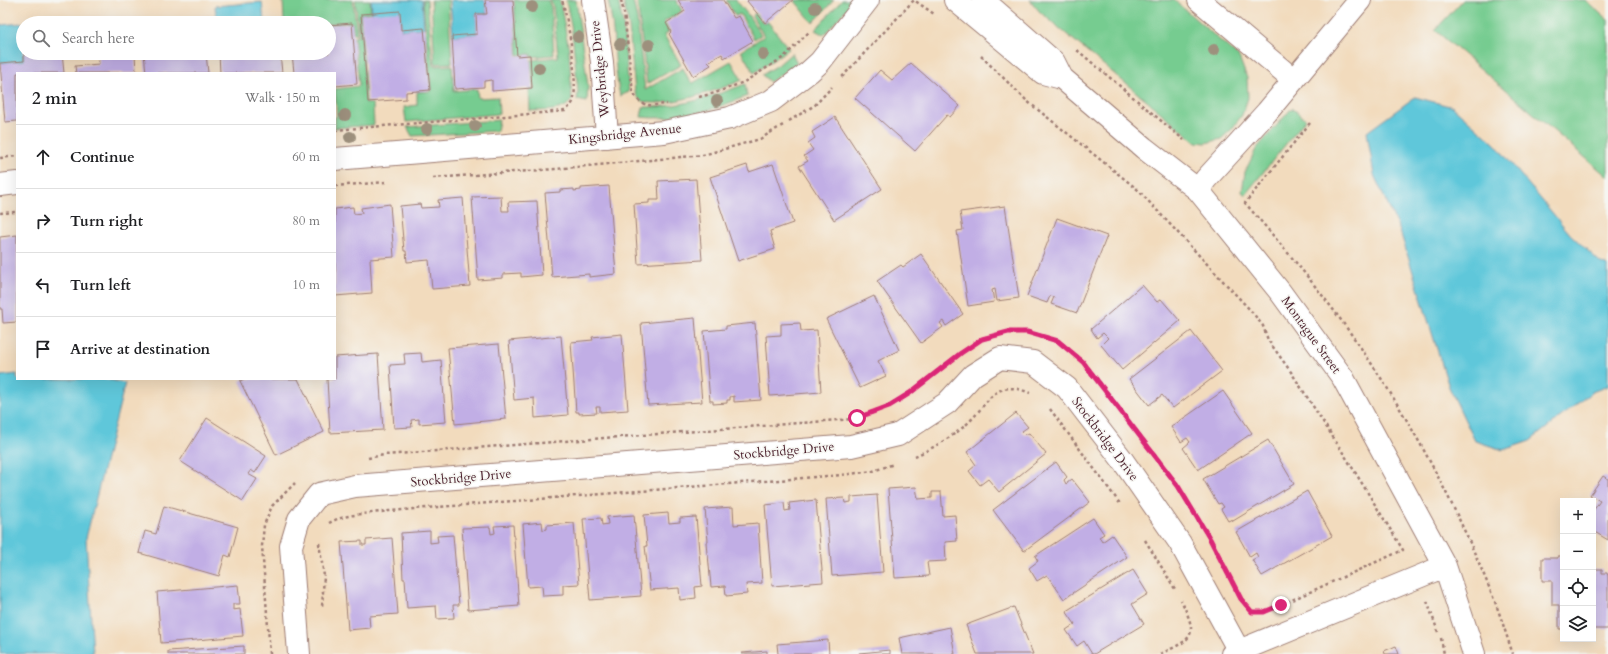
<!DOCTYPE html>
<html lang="en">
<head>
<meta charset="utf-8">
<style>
  :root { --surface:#fff; --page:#f2f2f2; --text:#202124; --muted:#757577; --line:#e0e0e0 }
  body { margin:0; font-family:Cardo,serif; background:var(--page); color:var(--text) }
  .controls { position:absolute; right:12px; bottom:12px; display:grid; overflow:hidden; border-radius:0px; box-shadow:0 4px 16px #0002 }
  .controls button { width:36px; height:36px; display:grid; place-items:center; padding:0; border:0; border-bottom:1px solid var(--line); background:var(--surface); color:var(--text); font:20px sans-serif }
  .stop { position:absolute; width:12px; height:12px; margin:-9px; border:3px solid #db2777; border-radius:50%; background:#fff }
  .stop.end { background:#db2777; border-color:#fff; box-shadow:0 1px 4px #0008 }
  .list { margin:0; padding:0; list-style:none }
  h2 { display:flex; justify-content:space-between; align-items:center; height:52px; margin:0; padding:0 16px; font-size:17px }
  h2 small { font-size:13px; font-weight:400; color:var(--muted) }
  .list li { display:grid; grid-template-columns:26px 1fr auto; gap:12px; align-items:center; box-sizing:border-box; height:64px; padding:0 16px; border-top:1px solid var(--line) }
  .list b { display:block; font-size:15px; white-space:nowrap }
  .list em { font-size:13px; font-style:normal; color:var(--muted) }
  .icon { flex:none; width:22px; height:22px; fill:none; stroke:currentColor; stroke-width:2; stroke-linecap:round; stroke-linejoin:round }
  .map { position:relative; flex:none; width:1608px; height:654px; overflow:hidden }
  .search { position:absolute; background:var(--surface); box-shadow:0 4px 16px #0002; left:16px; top:16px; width:320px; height:44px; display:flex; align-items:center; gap:10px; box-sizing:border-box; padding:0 14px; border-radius:22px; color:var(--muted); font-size:15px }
  .panel { position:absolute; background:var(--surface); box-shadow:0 4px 16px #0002; left:16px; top:72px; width:320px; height:308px; border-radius:0px }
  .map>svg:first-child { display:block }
  .green { fill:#76cc90; stroke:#60765e }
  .water { fill:#5ec7da; stroke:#547382 }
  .building { fill:#c1aee5 }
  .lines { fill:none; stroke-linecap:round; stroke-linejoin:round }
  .minor-casing { stroke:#9e7d74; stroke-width:24 }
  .path { stroke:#9e7d74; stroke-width:2.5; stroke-dasharray:3 3; stroke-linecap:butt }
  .minor { stroke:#fff; stroke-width:22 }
  .tree { fill:#9d907d }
  .route { stroke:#db2777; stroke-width:5 }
  .labels { text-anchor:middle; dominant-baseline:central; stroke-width:3; stroke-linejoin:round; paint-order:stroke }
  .street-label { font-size:13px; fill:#4a1f2b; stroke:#f6f6f2 }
</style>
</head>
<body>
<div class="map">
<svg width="1608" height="654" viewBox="0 0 1608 654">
  <rect width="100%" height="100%" fill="#f6f6f2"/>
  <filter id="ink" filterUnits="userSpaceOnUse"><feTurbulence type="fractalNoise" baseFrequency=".025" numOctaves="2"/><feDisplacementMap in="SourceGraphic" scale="8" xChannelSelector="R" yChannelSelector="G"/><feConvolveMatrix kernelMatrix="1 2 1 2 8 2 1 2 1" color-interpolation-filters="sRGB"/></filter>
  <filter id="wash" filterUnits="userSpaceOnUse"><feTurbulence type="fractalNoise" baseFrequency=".012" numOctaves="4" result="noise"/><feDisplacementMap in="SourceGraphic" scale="16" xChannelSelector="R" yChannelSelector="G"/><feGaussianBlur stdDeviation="0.9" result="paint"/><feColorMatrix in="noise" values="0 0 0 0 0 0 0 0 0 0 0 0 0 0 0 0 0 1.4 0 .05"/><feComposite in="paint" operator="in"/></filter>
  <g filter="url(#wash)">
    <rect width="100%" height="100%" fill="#f2dbbd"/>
    <!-- green -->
    <path class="green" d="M283 0H353L357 34H354L352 22 329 24 284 23Z
      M355 0H370L371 12 360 14 366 103 373 104 374 125 335 128V117H337L335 89 359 86 354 37 359 36Z
      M423 0H427L433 66 452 65 454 91 477 89 478 98 498 97 499 114 406 122 404 107 417 105V92L431 91Z
      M431 0H448L452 63 435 64Z
      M514 0H548L551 7 554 55 531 57V54L518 55Z
      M550 0H559L560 1 569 50 572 99C565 113 544 110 530 111L529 89H534L531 60 558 57 553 6Z
      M566 0H576L588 86 587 102 577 100 578 92 572 31Z
      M608 0H618L623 23 629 92 620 96C613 65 616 32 608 0Z
      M623 0H633L637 19 645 90 683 68 689 80 693 83 731 61 742 80C723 89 658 111 640 100 638 98 636 95 635 92L629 27Z
      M637 0H676L682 11 664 22 669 32 664 35 681 65 647 84Z
      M726 0H736L749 16 761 35 754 39 740 14 735 16Z
      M796 0H834L813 23 795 1Z
      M842 0H854L824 35 815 30Z
      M1030 0H1174L1239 57 1247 78 1248 98 1242 115 1232 129 1221 139 1206 143 1196 142 1040 12Z
      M1463 0H1585L1608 20V177L1435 30Z
      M755 13 764 24 768 22 789 49 754 73 741 51 764 36 752 16Z
      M792 53 797 63 770 82 762 75 778 65Z
      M745 84 747 96C714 110 676 121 641 117L643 107C678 108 712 97 745 84Z
      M1292 108 1306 119 1245 195 1242 192 1245 172 1256 149Z
      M499 120 497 131 412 136 407 127Z"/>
    <!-- water -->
    <path class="water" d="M371 0H422L424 28 401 30 400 12 372 14Z
      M450 0H485L487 14H476L477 34 453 36Z
      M262 2 264 22 217 23 215 6Z
      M23 23V41L24 61 0 63V25Z
      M1415 97 1453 107 1495 144 1570 234 1601 263 1608 266V386L1592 392 1530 441 1503 450 1475 441 1449 387 1400 231 1374 175 1367 132Z
      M17 374V379H105L125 383 86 538 93 654H0V376Z"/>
    <g id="blocks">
      <!-- building -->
      <path class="building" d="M485 0H513L517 56 530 55 532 88 492 91V80L484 81V87L455 89 452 36 477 34 476 14H487Z
        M678 0H723L734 18 739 16 753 41 724 58 722 54 708 62 711 65 693 76 669 34 671 32 666 23 685 11Z
        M748 0H793L765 23 747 1Z
        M400 11 401 30 424 28 430 90 406 92V99L368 102 361 14Z
        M352 23 357 84 335 86V73H294L292 53H329V25Z
        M24 53H62L64 73H17V121L5 122 0 63 24 61Z
        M98 53H135L136 73H76L75 66 99 64Z
        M144 53H206L208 73H146Z
        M219 53H280L282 73H220Z
        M911 63 960 106 950 117 947 115 915 151 855 98 880 70 892 80Z
        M835 117 882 189 834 220 799 166 808 161 804 156 813 150 808 143 815 138 812 132Z
        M773 164 793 223 770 231 775 249 738 261 710 177 747 165 749 172Z
        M696 179 702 260 638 264 634 204 649 203V200H659L658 181Z
        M609 186 616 274 589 277V274L552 277 545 193 560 192V190L574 189V191L581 190V188Z
        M501 196 502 211H509L508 202 537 201 542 275 521 277V273L503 274V278L478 280 472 197Z
        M463 198 470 286 432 289 429 260 407 262 406 251H404L400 206 420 204 421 208 439 207 438 200Z
        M390 204 394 257 370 259 372 293 335 296V209L353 207 354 214 362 213 361 208Z
        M1005 206 1019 298 997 301 995 289 992 290 994 302 968 306 957 231 963 230 960 212Z
        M1057 218 1107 236 1077 313 1051 304 1054 297 1050 296 1047 303 1027 296Z
        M17 235V322L3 323 2 309H0V237Z
        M921 254 963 314 946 326 943 321 940 323 943 327 921 343 877 281 901 265 903 267Z
        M1142 285 1157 302 1161 299 1180 321 1122 370 1101 345 1108 338 1103 333 1097 338 1091 329Z
        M874 296 899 350 878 361 886 376 860 388 826 319Z
        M695 318 702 402 648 405 641 323Z
        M755 323 761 400 734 402V396L730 397V400H727V403L713 404V401H710L704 331 726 329V326Z
        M800 323 801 331 817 330 821 392 770 396 766 336 781 335V324Z
        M1191 331 1222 371 1173 408 1162 395 1149 405 1129 379Z
        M622 334 628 410 600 412V407H596L597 413 579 414V412H576L571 342 593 340 592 337Z
        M561 336 568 415 535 418 534 398 514 400 509 341Z
        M499 344 506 419 455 424 448 348Z
        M421 353 422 362 441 360 446 422 419 424V419L411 420 412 427 394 428 390 365 405 364 404 354Z
        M378 354 383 430 330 433 327 379H335V357Z
        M244 379H298L324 432 276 455 240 381Z
        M1223 391 1252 433 1198 470 1183 448 1190 442 1187 438 1181 442 1171 427Z
        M1016 413 1028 427 1022 431 1025 435 1029 433 1046 454 999 492 988 479 980 485 969 471 976 465 967 452Z
        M207 418 266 456 255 473 251 470 248 474 257 479 243 501 180 461Z
        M1268 440 1294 484 1233 521 1232 519 1228 521 1221 509 1224 507 1221 503 1218 504 1203 479Z
        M1056 462 1067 477 1064 480 1066 484 1072 479 1090 502 1024 551 993 510Z
        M1603 476 1608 479V540L1593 531V511L1600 501 1590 495Z
        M916 487 918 499 932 498V492H941L943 516 955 515 957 541 945 542 946 561 927 562 929 576 895 578 888 489Z
        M1307 491 1332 536 1262 576 1252 560 1258 557 1256 553 1250 557 1236 532Z
        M877 495 883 572 832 576 826 499 844 498 845 503 851 502V497Z
        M816 500 823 582 772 586 765 505 784 503 785 511 790 510 789 503Z
        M164 506 238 527 230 557 225 555 219 576 139 553 145 531 156 534Z
        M733 507 734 525 758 523 762 583 746 584 747 594 726 596 725 586 711 587 708 554H707L706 542 708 541 705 509Z
        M668 513 669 523 680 522V518L696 517 702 586 695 587 696 598 680 600 679 588 650 590 645 546H647L644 515Z
        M634 515 641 596 590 600 583 519 601 518 602 525 608 524 607 517Z
        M1093 518 1104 534 1099 537 1102 542 1112 535 1127 557 1064 599 1047 575 1037 581 1029 568 1038 561 1035 556Z
        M542 522 543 530 547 529V525L574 523 579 584 563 585V595L543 596 542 586 528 587 523 524Z
        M513 525 519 606 468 610 462 528 490 527 491 534 495 533 494 526Z
        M430 531V543L438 542 437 536 453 535 459 605H453L454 618 437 619 436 606 407 608 405 579H403L401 533Z
        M392 538 398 614 369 616 370 628 348 630 341 542 362 541V545H366V540Z
        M1558 556H1563V629H1559V605H1552V581H1542V558H1558Z
        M1594 569H1602V573H1607L1608 576V629H1593Z
        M1133 570 1148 594 1132 604 1144 624 1094 654H1092L1084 641 1077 646 1066 630 1075 624 1066 611Z
        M238 585 240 604H233V610L240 609 243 636 161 643 157 592Z
        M1014 607 1033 654H977L966 625Z
        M950 627 955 654H902L899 638Z
        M828 640 829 654H778L777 644Z
        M244 646V654H168V651Z
        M1396 646 1399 654H1385L1384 651Z
        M890 650V654H859V653Z
        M767 651V654H742V653Z"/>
    </g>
  </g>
  <g filter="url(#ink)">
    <use href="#blocks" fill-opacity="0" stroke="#9e7d74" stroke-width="1"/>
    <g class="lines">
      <!-- minor casing -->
      <g class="minor-casing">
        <path id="minor" d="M593 0 602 62 607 137
          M955 0 1043 73 1062 78
          M983 0 1054 62 1062 78 1144 148 1198 190 1281 293 1343 378 1445 566 1474 654
          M1199 0 1294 80
          M335 159 664 132 730 118 771 101 809 72 820 62 868 0
          M0 185 17 183
          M1198 190 1206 179 1267 112 1360 0
          M1239 651 1445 566
          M299 654 291 546 299 519 319 494 355 486 851 446 898 435 947 403 973 375 1000 358 1033 362 1067 388 1121 458 1180 543 1239 651 1232 654"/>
      </g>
      <!-- path -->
      <path class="path" d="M621 0 624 13 633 93C643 109 650 105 667 104
        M1077 50 1184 140
        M981 56 1027 101 1137 189 1252 312 1263 326 1268 340 1291 372 1347 459 1403 550 1283 604
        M842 77 914 0 934 14
        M699 97 715 93 744 82 784 57 810 31
        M789 121 815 105 832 87
        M1310 123 1245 203C1280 243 1315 284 1346 327 1405 408 1456 504 1493 597 1501 616 1506 635 1513 654
        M335 130 565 111C568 108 571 106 573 102 579 85 568 19 562 0
        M0 158 17 156
        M433 178 555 169 703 155 760 139 783 125
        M335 186 386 182
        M0 213 17 212
        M1010 332H1027L1058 341 1083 361 1178 486 1210 539 1234 586
        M1050 409 1121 505
        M864 415 889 406 910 393 950 361
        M915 456C932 449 957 434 970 421 990 401 995 378 1030 393
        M368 458 384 455 852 419
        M329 523C346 513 370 514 389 511L841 475 873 471 894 464
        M1145 540 1175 589
        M319 543 324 576 322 607
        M1241 599 1252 612 1266 611
        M1427 601 1438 632
        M1441 638 1444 654
        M270 654 262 546 264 525 272 506 295 483
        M1160 654C1195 638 1198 636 1181 600"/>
      <!-- minor -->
      <use href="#minor" class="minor"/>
    </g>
    <!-- trees -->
    <g class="tree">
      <circle cx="532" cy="7" r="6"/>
      <circle cx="815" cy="8" r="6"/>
      <circle cx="578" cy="37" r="6"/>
      <circle cx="620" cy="44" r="6"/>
      <circle cx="649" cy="45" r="6"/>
      <circle cx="1214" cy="50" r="6"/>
      <circle cx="763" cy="54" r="6"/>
      <circle cx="539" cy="68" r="6"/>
      <circle cx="717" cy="101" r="6"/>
      <circle cx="345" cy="115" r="6"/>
      <circle cx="475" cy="126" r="6"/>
      <circle cx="427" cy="129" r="6"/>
      <circle cx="350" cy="137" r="6"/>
    </g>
  </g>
  <g class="lines" filter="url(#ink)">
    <!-- route -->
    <path class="route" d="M857 418 889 406 910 393 961 353 982 339 1008 332H1027L1058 341 1083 362 1178 486 1210 539 1241 599 1252 612H1264L1281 605"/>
  </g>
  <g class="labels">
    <!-- street labels -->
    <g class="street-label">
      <text transform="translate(600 69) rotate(-96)">Weybridge Drive</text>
      <text transform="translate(625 134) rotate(-6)">Kingsbridge Avenue</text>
      <text transform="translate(1311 335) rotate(54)">Montague Street</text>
      <text transform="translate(1105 439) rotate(53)">Stockbridge Drive</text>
      <text transform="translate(784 451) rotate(-5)">Stockbridge Drive</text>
      <text transform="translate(461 478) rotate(-5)">Stockbridge Drive</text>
    </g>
  </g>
</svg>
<div class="controls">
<button>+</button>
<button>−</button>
<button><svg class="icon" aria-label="locate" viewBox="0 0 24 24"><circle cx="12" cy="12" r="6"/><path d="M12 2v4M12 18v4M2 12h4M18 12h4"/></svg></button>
<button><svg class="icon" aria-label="layers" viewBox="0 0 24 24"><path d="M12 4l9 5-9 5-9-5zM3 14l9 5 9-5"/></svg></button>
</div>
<div class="stop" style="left:857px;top:418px"></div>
<div class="stop end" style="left:1281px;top:605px"></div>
<div class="search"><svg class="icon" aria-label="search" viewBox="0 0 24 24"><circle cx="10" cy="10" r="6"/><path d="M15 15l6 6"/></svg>Search here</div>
<section class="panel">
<h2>2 min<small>Walk · 150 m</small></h2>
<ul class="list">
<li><svg class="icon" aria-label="ahead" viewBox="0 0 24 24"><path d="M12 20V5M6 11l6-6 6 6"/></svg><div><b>Continue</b></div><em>60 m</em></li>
<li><svg class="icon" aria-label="right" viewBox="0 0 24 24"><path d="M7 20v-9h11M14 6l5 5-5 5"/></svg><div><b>Turn right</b></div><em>80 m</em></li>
<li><svg class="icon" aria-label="left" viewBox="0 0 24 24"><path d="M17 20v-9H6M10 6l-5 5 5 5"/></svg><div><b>Turn left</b></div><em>10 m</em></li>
<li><svg class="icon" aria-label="arrive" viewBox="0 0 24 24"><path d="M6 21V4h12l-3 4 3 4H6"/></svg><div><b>Arrive at destination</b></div></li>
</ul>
</section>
</div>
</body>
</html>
